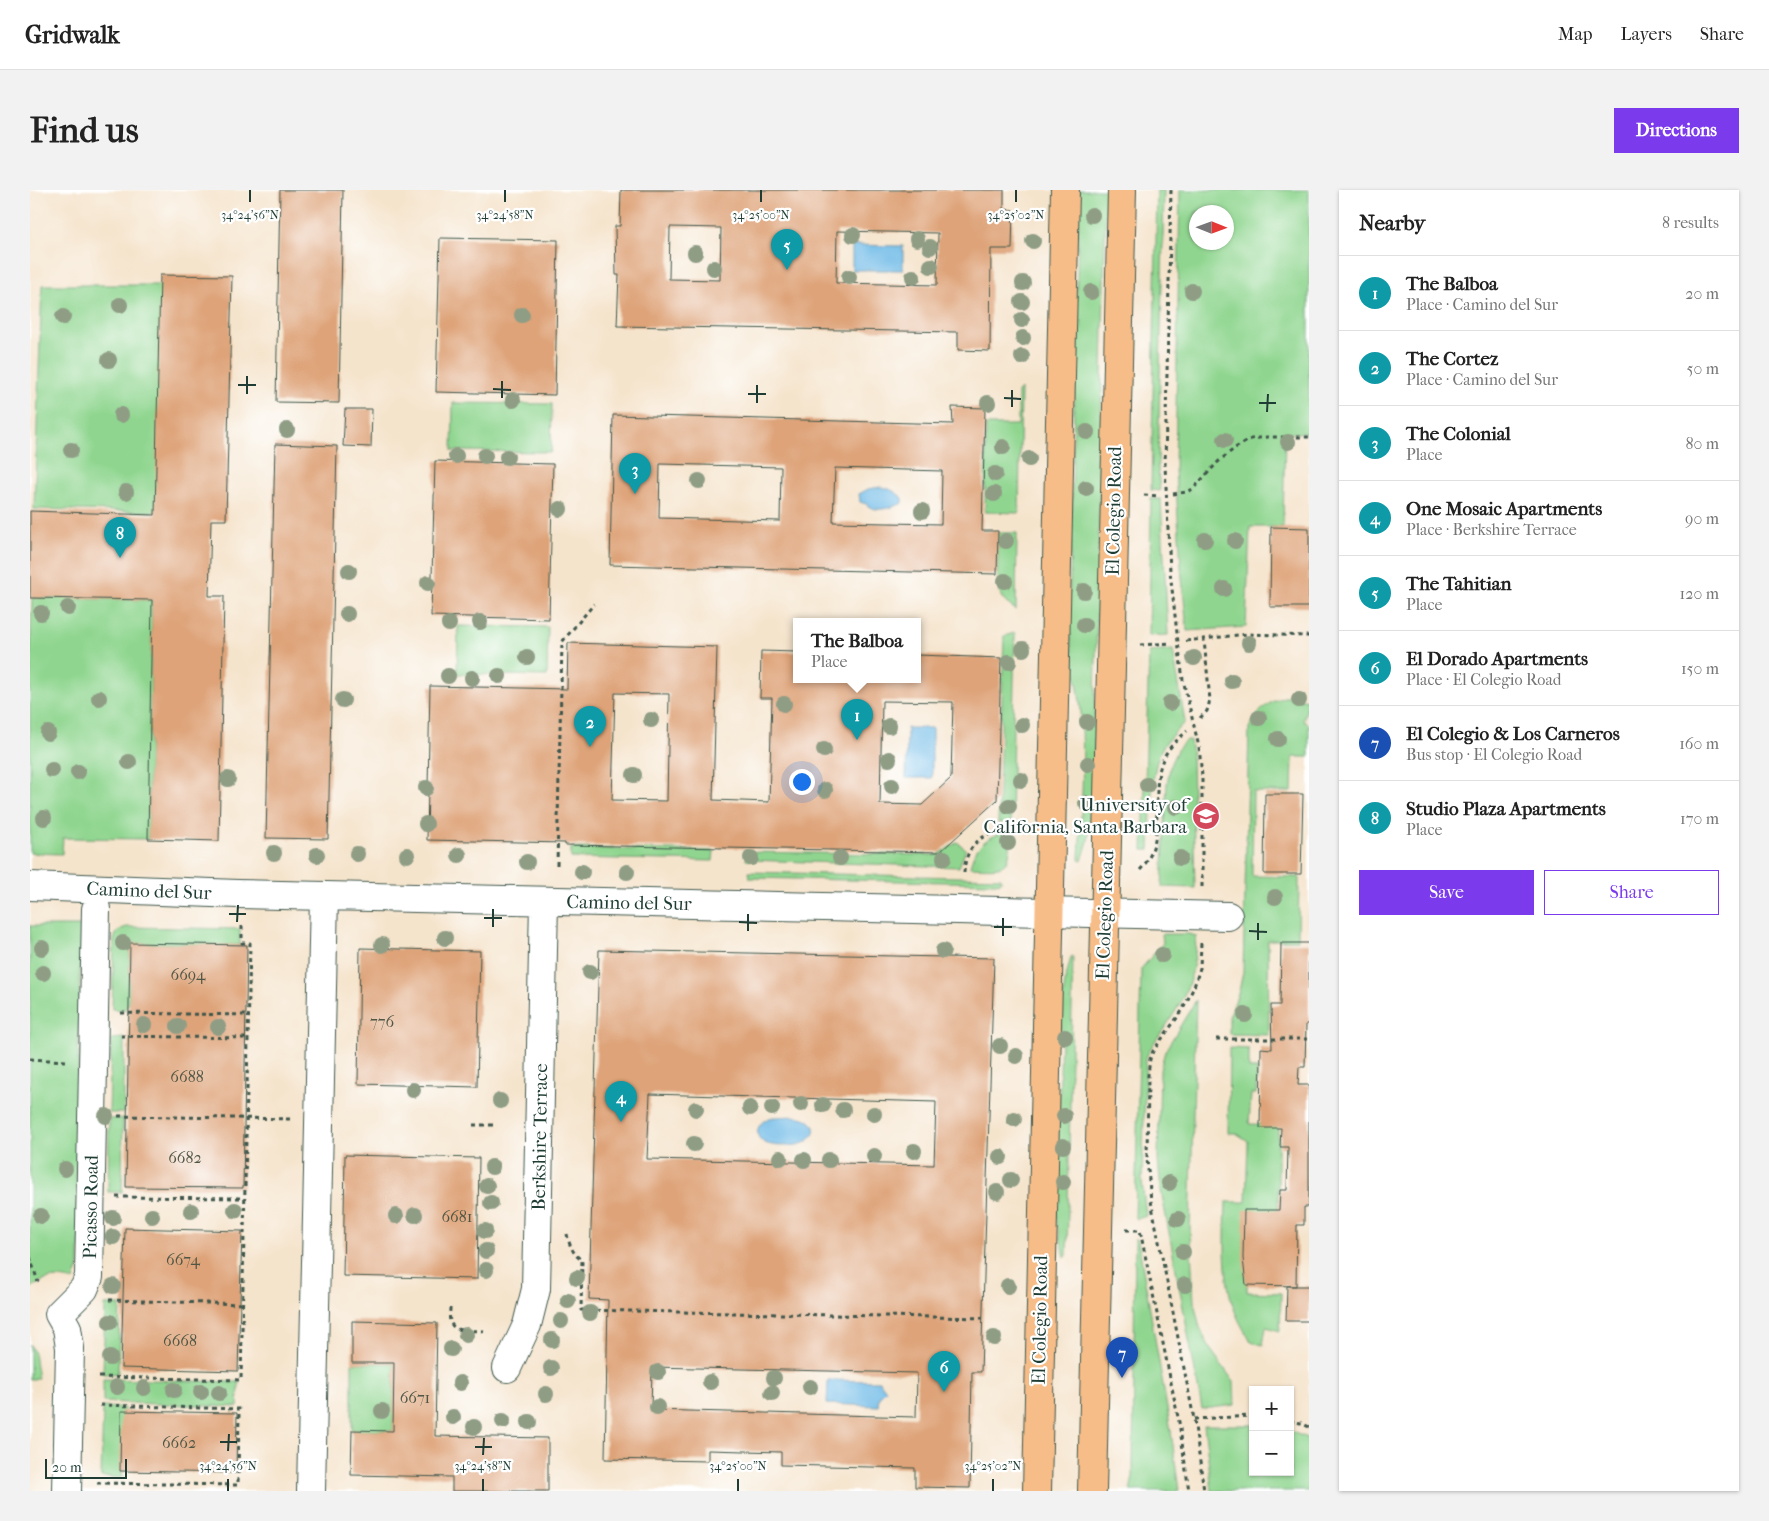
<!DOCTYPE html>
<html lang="en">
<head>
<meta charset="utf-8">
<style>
  :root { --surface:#fff; --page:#f2f2f2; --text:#222; --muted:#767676; --line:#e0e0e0; --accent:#7c3aed }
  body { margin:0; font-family:"IM FELL French Canon",serif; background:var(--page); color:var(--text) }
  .controls { position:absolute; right:15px; bottom:15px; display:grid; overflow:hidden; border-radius:0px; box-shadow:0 1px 4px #0004 }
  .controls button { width:45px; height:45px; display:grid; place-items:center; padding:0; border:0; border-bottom:1px solid var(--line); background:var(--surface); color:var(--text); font:25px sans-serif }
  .compass { position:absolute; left:1159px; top:15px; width:45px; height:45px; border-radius:50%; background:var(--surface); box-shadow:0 1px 4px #0004; rotate:91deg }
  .scale { position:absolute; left:15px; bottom:12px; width:82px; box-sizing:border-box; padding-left:5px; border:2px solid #1f3d34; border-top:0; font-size:14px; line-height:18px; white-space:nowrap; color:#1f3d34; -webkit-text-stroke:4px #fff; paint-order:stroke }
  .you { position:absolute; left:771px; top:591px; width:18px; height:18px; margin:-12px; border:4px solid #fff; border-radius:50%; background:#1a73e8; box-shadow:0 0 0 8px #1a73e833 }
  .badge { display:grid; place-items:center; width:32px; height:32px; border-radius:50%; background:var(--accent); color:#fff; font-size:16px; font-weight:700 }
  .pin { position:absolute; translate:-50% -41px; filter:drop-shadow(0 1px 2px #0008) }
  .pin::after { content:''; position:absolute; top:26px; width:18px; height:15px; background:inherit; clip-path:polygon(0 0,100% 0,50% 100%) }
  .popup { position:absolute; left:763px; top:428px; width:128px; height:65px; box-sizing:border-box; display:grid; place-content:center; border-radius:0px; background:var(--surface); filter:drop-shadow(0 1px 4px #0005); font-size:16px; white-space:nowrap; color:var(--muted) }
  .popup b { font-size:19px; color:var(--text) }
  .popup::after { content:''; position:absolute; left:50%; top:100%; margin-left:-10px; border:10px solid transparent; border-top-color:var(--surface) }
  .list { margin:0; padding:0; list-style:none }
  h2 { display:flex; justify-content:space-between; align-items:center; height:65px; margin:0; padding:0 20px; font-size:21px }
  h2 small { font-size:16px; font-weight:400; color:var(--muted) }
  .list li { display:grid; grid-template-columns:32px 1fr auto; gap:15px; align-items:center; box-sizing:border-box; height:75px; padding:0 20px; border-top:1px solid var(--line) }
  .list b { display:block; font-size:19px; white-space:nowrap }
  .list p { margin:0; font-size:16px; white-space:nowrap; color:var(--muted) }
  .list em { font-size:16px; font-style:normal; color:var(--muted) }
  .actions { display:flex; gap:10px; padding:15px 20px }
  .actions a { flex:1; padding:11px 0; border:1px solid var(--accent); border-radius:0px; text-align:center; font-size:18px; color:var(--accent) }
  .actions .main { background:var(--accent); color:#fff }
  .map { position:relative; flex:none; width:1279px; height:1301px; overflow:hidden; border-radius:0px }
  header { display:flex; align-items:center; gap:30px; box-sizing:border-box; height:70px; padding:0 25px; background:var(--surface); border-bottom:1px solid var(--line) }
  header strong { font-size:24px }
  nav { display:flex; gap:28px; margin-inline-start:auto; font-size:18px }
  .intro { display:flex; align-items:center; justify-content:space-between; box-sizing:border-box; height:120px; padding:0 30px }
  h1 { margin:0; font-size:35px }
  .button { padding:12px 22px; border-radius:0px; background:var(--accent); color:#fff; font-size:18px; font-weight:700 }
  main { display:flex; gap:30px; padding:0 30px }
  aside { flex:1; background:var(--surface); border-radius:0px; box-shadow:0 1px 4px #0004 }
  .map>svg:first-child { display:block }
  .green { fill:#8fd58f; stroke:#578962; fill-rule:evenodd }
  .water { fill:#6db9e6; stroke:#467b8d }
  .building { fill:#dea378; fill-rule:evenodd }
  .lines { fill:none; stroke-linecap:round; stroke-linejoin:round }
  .minor-casing { stroke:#3f564b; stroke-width:30 }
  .major-casing { stroke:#3f564b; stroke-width:30 }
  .path { stroke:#3f564b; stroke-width:3; stroke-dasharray:4 4; stroke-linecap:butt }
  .minor { stroke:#fff; stroke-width:28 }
  .major { stroke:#f7bd88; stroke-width:28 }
  .tree { fill:#8f9d85 }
  .ticks { fill:none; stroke:#1f3d34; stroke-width:2 }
  .labels { text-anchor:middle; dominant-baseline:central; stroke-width:4.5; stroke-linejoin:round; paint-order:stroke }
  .number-label { font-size:16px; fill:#4f5645 }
  .street-label { font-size:19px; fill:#1f3d34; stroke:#fff }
  .poi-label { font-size:19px; fill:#1f3d34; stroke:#fff; text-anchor:end }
  .ticks-label { font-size:12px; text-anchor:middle; fill:#1f3d34; stroke:#fff; stroke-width:4.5; stroke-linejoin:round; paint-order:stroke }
</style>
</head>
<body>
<header>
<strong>Gridwalk</strong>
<nav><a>Map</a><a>Layers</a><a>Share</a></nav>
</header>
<div class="intro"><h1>Find us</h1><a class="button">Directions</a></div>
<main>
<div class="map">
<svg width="1279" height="1301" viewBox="0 0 1279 1301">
  <rect width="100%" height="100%" fill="#fff"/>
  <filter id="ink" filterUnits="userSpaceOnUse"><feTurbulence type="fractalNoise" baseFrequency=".02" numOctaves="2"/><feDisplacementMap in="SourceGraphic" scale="10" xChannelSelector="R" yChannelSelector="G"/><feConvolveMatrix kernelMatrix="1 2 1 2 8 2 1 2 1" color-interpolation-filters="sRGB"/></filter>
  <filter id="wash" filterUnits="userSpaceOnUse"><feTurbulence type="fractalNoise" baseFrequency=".0096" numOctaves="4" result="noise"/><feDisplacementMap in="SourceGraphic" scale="20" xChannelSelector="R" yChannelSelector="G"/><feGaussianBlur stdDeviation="1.12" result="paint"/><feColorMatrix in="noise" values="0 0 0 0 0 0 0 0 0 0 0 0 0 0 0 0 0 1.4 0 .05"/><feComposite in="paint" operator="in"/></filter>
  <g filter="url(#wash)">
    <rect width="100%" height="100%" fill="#f5e4cc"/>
    <!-- green -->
    <path class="green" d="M1049 0H1076L1063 607 1058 651 1052 671 1049 670C1051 621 1055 572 1051 524 1049 493 1040 463 1039 432Z
      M1127 0H1134L1128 279 1130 301 1121 300Z
      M1150 0H1279V243H1255L1253 337H1220L1216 437 1157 441 1151 377 1145 279ZM1196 22V52H1166V22Z
      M12 95H132L127 322 4 319Z
      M991 199 989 323 955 322 956 235H988V202Z
      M423 213 522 214 521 262 422 261Z
      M1121 309H1131L1138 445 1119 446Z
      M969 343H987L986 420C981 416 974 413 971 406 965 393 969 359 969 343Z
      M2 408 122 410 118 649 33 648 32 664 0 663V488Z
      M428 436 518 437 517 486 427 484Z
      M985 443 981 634 968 633 974 446Z
      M1143 460 1155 532C1148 539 1140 547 1134 555 1119 577 1121 633 1120 660H1113L1119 462Z
      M1254 507H1268L1279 511 1273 531 1279 534V567H1263L1262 602H1223L1222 686 1269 687 1268 750H1238L1239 845 1199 844V827L1209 801 1213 782 1219 538C1227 522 1237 512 1254 507Z
      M1156 550H1160L1162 566 1165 698 1132 697 1137 593 1141 573 1147 560Z
      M972 643H981C980 682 975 678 940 677 943 659 955 648 972 643Z
      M927 652 936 659 929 677 716 670 717 662 908 665Z
      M541 658 684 661 683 671 541 668Z
      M719 682 971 688V692L965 693 720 688Z
      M0 736H54L57 761 50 775 46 987 50 1002 49 1076 44 1091C26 1086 15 1087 0 1099Z
      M97 737 210 739V755L100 753 99 813 94 820 82 819 84 750C86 742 89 739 97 737Z
      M1132 744H1159L1166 746C1165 785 1158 803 1136 836 1128 848 1122 854 1116 868L1112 991 1116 1026 1107 1029 1105 1027 1111 779 1133 753Z
      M1043 766 1037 1066 1035 1067 1027 1035 1026 1023 1032 815 1035 791 1041 767Z
      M1166 810 1160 1042 1164 1112 1170 1138 1181 1160 1204 1192 1205 1215 1172 1219 1131 1000 1128 970 1130 880 1135 861Z
      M94 848V923H79L81 849Z
      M1199 858 1219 859V879H1227L1226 904H1221L1219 934 1248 935V1023H1218L1217 1102 1251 1103 1250 1141 1236 1137 1233 1155 1221 1152C1216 1143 1210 1134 1206 1124 1192 1090 1195 1048 1196 1012H1216L1218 951 1206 943H1198Z
      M93 928 92 1002H78L79 929Z
      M1105 1048 1108 1050 1141 1241 1149 1301H1100L1103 1287Z
      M75 1115H90L88 1182 84 1184H73Z
      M0 1154 4 1163 8 1189H0Z
      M322 1173H364L363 1241 322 1240Z
      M73 1189 209 1192 208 1217 73 1212Z
      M73 1217 94 1218 92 1288 71 1287Z
      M1174 1235H1223V1282H1260V1241L1279 1249V1301H1182Z"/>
    <!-- water -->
    <path class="water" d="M822 55 873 56V80H822Z
      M850 297C861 298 865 302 873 308V313C863 317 845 324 836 314L830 312 829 304 838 299Z
      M877 538H902V588H876Z
      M744 927C754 927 769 924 778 930 793 940 779 954 766 955 757 956 744 957 735 953 721 946 728 929 744 927Z
      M798 1190 849 1191 856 1200 849 1207 848 1216 797 1214Z"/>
    <g id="blocks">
      <!-- building -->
      <path class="building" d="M250 0H313L309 213 246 212Z
        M591 0H974V19L983 20 982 59H961L960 161 928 160V142L587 136 589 85H586L585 36H590ZM640 37 691 38 690 90 639 89ZM807 41 908 43 907 95 806 93Z
        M410 48 528 50 525 205 406 202Z
        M130 85 202 86 196 330H181L179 406H194L189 651 118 649 122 410 0 408V321L125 325Z
        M922 217 955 218 952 341H968L967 384 580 375 583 225 923 234ZM630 274 751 277 750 331 629 328ZM805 278 912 281 911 334 803 332Z
        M315 219H342L341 257 313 256Z
        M245 254 307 256 298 649 236 648Z
        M405 271 523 274 519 429 401 426Z
        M1241 337 1279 338V417H1240Z
        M538 453 687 457 683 610 739 612 742 508H730L731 461 767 462V489H887V465L971 468 967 610 910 662 535 655V653L397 650 400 496 537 499ZM585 503 639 504 637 611 582 610ZM852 511 923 512 921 588 892 615 850 614Z
        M1235 604H1273L1271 684H1234Z
        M100 753 217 755 213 998 96 997Z
        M1251 753H1279V834H1276L1275 877H1269L1268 895H1279V1017H1274V1035H1267L1266 1096 1216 1095 1213 1068 1214 1020H1249L1250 1000H1257L1258 957H1250L1251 938H1230L1231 858 1242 859 1241 815H1250Z
        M330 758 450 761 447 897 328 894Z
        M569 760 964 768 951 1182H942L940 1298 885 1297V1278L751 1275V1262L678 1260V1271L575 1269 578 1110 559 1109ZM620 904 906 912 904 975 617 969ZM622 1177 887 1183 886 1227 621 1220Z
        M315 965 449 968 447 1089 313 1086Z
        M95 1038 212 1041 208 1181 91 1178Z
        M1257 1096H1279V1131H1256Z
        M322 1131 407 1133 405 1246 518 1248V1301H422V1287L321 1285 322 1240 363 1241 364 1173H322Z
        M91 1221 207 1223 206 1283 90 1281Z"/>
    </g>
  </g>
  <g filter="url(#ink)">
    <use href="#blocks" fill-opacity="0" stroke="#3f564b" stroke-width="1"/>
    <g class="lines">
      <!-- minor casing -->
      <g class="minor-casing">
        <path id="minor" d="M0 696 208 704 1198 726
          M477 1178 497 1135 506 1099 514 711
          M37 1301 40 1158 37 1138 29 1124 54 1099 59 1087 66 719
          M281 1301 294 706"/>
      </g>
      <!-- major casing -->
      <g class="major-casing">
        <path id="major" d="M1007 1301 1035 0
          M1062 1301 1092 0"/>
      </g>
      <!-- path -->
      <path class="path" d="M1141 0 1135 275 1140 381 1148 452 1153 490 1169 557 1172 586V699
        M1143 304 1157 302 1163 299 1188 272 1205 258 1221 249 1237 247H1279
        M1114 305 1128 306
        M1156 451 1217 444 1279 446
        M1110 455 1141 453
        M1170 528 1177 521 1180 510 1174 450
        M527 675 532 452 564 414
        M1110 680C1140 648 1117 603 1134 567 1139 557 1148 549 1157 541
        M934 683C935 653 956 640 985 638
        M1171 753 1170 778 1164 797 1152 821 1123 861 1120 869 1118 885 1117 969 1121 1011 1164 1229 1174 1301
        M91 823 218 825
        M91 846 218 848
        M1186 849H1279
        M0 869 36 871
        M88 926 262 929
        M443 935H463
        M86 1007 214 1008
        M1096 1040H1110L1149 1232 1159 1301
        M537 1044C539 1054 543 1065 552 1070L551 1120 953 1128
        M0 1067 8 1092
        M79 1110 212 1114
        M420 1118C420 1122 419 1128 420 1131 423 1144 444 1140 454 1141
        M69 1187 211 1190 220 753H212V735
        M1164 1229 1223 1226
        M1260 1231 1271 1233 1279 1237
        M67 1293 208 1295 209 1219 69 1215"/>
      <!-- minor -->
      <use href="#minor" class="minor"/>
      <!-- major -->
      <use href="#major" class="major"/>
    </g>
    <!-- trees -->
    <g class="tree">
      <circle cx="1062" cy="25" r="8"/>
      <circle cx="823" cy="45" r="8"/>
      <circle cx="887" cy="49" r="8"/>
      <circle cx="1003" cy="51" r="8"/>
      <circle cx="900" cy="57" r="8"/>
      <circle cx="665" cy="63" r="8"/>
      <circle cx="901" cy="76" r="8"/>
      <circle cx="684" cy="78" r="8"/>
      <circle cx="819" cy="87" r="8"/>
      <circle cx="883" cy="87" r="8"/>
      <circle cx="993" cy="93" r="8"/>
      <circle cx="1162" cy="101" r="8"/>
      <circle cx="1061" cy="102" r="8"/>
      <circle cx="992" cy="112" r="8"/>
      <circle cx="90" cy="115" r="8"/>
      <circle cx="492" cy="125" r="8"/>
      <circle cx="33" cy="127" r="8"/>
      <circle cx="992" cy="130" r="8"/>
      <circle cx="993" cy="148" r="8"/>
      <circle cx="992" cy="167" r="8"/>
      <circle cx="79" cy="170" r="8"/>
      <circle cx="483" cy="210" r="8"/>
      <circle cx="958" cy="213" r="8"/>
      <circle cx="91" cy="225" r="8"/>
      <circle cx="257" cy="240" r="8"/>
      <circle cx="1057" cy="242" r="8"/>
      <circle cx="1195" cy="250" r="8"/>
      <circle cx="1258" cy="252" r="8"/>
      <circle cx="973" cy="257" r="8"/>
      <circle cx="41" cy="260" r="8"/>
      <circle cx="426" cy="266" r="8"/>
      <circle cx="455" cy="266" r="8"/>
      <circle cx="477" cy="267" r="8"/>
      <circle cx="999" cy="269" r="8"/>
      <circle cx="965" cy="284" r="8"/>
      <circle cx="669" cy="291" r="8"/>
      <circle cx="1056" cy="298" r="8"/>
      <circle cx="96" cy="302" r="8"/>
      <circle cx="964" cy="304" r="8"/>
      <circle cx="530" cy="319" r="8"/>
      <circle cx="892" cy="321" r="8"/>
      <circle cx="1175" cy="350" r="8"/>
      <circle cx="976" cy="351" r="8"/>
      <circle cx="1205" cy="351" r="8"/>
      <circle cx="319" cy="381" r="8"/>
      <circle cx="975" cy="391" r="8"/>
      <circle cx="398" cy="393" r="8"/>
      <circle cx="1194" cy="399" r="8"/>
      <circle cx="1054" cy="401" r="8"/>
      <circle cx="38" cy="418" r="8"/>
      <circle cx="11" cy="423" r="8"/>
      <circle cx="317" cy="424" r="8"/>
      <circle cx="450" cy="432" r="8"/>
      <circle cx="419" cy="434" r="8"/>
      <circle cx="1054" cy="435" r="8"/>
      <circle cx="1219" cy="453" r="8"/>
      <circle cx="993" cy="459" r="8"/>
      <circle cx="497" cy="467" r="8"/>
      <circle cx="1164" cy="468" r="8"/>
      <circle cx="979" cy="472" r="8"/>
      <circle cx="418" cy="486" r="8"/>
      <circle cx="469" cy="486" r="8"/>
      <circle cx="442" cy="488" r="8"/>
      <circle cx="1202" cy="491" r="8"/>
      <circle cx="69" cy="508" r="8"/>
      <circle cx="313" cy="510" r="8"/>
      <circle cx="1269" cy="510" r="8"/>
      <circle cx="1140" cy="513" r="8"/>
      <circle cx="754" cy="514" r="8"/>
      <circle cx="1229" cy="528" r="8"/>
      <circle cx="621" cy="530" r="8"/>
      <circle cx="1057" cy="532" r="8"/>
      <circle cx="992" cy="535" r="8"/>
      <circle cx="859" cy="536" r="8"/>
      <circle cx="18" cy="543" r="8"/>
      <circle cx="1248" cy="549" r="8"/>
      <circle cx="794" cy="560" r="8"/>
      <circle cx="859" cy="569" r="8"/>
      <circle cx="99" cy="572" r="8"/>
      <circle cx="1058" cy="574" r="8"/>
      <circle cx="22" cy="580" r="8"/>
      <circle cx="48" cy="582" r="8"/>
      <circle cx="604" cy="585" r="8"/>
      <circle cx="198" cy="589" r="8"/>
      <circle cx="991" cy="590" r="8"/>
      <circle cx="1117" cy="595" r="8"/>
      <circle cx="862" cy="596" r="8"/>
      <circle cx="396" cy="598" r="8"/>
      <circle cx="795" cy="600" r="8"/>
      <circle cx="1056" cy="613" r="8"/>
      <circle cx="979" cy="616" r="8"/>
      <circle cx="1146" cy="617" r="8"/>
      <circle cx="14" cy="628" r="8"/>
      <circle cx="396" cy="634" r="8"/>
      <circle cx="978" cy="653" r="8"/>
      <circle cx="244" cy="663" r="8"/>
      <circle cx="327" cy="664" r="8"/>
      <circle cx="287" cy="665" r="8"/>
      <circle cx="377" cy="665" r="8"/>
      <circle cx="429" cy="665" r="8"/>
      <circle cx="721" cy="668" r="8"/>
      <circle cx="810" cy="668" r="8"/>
      <circle cx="914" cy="668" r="8"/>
      <circle cx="1150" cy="668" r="8"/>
      <circle cx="497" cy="672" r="8"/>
      <circle cx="552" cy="682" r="8"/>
      <circle cx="597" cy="682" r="8"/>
      <circle cx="1245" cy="707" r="8"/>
      <circle cx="415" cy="748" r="8"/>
      <circle cx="93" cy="753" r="8"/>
      <circle cx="352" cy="755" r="8"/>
      <circle cx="12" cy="758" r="8"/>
      <circle cx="913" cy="761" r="8"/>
      <circle cx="1132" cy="765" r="8"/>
      <circle cx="560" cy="782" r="8"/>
      <circle cx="13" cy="783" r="8"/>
      <circle cx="1215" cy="825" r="8"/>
      <circle cx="114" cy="835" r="8"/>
      <circle cx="148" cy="836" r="8"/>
      <circle cx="188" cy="837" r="8"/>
      <circle cx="1035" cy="847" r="8"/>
      <circle cx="970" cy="856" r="8"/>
      <circle cx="986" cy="866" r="8"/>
      <circle cx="383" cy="900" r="8"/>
      <circle cx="470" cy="911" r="8"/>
      <circle cx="771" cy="914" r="8"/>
      <circle cx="793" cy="915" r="8"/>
      <circle cx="720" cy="918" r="8"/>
      <circle cx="742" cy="918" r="8"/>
      <circle cx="666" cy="919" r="8"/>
      <circle cx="813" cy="920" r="8"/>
      <circle cx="844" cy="924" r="8"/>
      <circle cx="76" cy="926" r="8"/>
      <circle cx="1034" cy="926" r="8"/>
      <circle cx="984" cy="929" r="8"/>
      <circle cx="664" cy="954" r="8"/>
      <circle cx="1033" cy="956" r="8"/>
      <circle cx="884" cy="961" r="8"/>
      <circle cx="844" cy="966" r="8"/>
      <circle cx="970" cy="967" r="8"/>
      <circle cx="750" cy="968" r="8"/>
      <circle cx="774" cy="970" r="8"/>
      <circle cx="799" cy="970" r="8"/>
      <circle cx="462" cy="977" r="8"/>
      <circle cx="35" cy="979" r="8"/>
      <circle cx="981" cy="990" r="8"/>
      <circle cx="1033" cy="992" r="8"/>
      <circle cx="1139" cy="993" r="8"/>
      <circle cx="457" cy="996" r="8"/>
      <circle cx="967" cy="1002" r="8"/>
      <circle cx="461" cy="1013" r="8"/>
      <circle cx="205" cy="1020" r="8"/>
      <circle cx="161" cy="1021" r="8"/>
      <circle cx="385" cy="1025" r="8"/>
      <circle cx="11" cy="1026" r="8"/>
      <circle cx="122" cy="1026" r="8"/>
      <circle cx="366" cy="1026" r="8"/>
      <circle cx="83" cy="1028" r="8"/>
      <circle cx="1148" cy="1029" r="8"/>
      <circle cx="455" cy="1041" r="8"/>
      <circle cx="83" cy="1047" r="8"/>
      <circle cx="456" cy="1061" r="8"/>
      <circle cx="1153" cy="1062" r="8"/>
      <circle cx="456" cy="1080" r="8"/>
      <circle cx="547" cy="1088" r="8"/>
      <circle cx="1155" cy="1095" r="8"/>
      <circle cx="83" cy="1096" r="8"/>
      <circle cx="978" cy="1096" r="8"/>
      <circle cx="538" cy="1111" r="8"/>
      <circle cx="560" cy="1123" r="8"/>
      <circle cx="531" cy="1131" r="8"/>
      <circle cx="80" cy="1132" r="8"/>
      <circle cx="436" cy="1145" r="8"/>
      <circle cx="964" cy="1148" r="8"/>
      <circle cx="522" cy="1150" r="8"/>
      <circle cx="421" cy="1159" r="8"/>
      <circle cx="80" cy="1168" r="8"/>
      <circle cx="521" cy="1178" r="8"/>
      <circle cx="628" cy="1182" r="8"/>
      <circle cx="744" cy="1188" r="8"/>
      <circle cx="680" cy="1192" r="8"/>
      <circle cx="430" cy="1193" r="8"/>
      <circle cx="87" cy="1197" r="8"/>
      <circle cx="780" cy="1197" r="8"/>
      <circle cx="114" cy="1198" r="8"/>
      <circle cx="144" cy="1200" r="8"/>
      <circle cx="171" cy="1202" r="8"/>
      <circle cx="189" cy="1203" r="8"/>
      <circle cx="742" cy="1203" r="8"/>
      <circle cx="516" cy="1204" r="8"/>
      <circle cx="627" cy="1217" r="8"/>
      <circle cx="352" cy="1221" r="8"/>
      <circle cx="423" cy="1227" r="8"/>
      <circle cx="473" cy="1231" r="8"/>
      <circle cx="499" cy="1232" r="8"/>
      <circle cx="444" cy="1237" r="8"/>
    </g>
  </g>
  <!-- ticks -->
  <path class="ticks" d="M220 12V0M475 12V0M731 12V0M986 12V0M208 195H226M463 199 481 200M217 204V186M718 204H736M472 208V191M974 208 991 209M727 213V195M1229 213H1246M982 217V200M1237 222 1238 204M199 724H216M454 728H472M207 732 208 715M709 732 727 733M463 737V719M964 737H982M718 741V724M1219 741 1237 742M973 746V728M1228 750V733M190 1252H207M445 1257H462M198 1261 199 1244M453 1265 454 1248M198 1301V1289M453 1301V1289M708 1301V1289M963 1301V1289"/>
  <!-- icons -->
  <defs>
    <g id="university-disc" transform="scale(1.4375)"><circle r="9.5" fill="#d1495b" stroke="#fff"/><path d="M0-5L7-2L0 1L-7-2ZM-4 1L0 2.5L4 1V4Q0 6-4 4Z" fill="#fff"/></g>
  </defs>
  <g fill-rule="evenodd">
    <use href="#university-disc" x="1176" y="626"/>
  </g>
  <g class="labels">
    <!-- number labels -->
    <g class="number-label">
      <text x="158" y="784">6694</text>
      <text x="352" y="831">776</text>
      <text x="157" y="886">6688</text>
      <text x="155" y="967">6682</text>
      <text x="427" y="1026">6681</text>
      <text x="153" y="1069">6674</text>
      <text x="150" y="1150">6668</text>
      <text x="385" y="1207">6671</text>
      <text x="149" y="1252">6662</text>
    </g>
    <!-- street labels -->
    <g class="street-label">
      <text transform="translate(1084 321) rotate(-89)">El Colegio Road</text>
      <text transform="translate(119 701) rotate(2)">Camino del Sur</text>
      <text transform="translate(599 713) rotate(1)">Camino del Sur</text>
      <text transform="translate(1075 725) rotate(-88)">El Colegio Road</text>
      <text transform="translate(510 947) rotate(-89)">Berkshire Terrace</text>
      <text transform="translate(61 1017) rotate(-89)">Picasso Road</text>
      <text transform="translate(1010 1130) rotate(-89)">El Colegio Road</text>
    </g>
    <!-- poi labels -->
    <g class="poi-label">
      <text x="1157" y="615">University of<tspan x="1157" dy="22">California, Santa Barbara</tspan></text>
    </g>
  </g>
  <g class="ticks-label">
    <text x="220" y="29">34°24'56"N</text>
    <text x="475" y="29">34°24'58"N</text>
    <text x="731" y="29">34°25'00"N</text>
    <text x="986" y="29">34°25'02"N</text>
    <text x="198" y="1280">34°24'56"N</text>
    <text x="453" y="1280">34°24'58"N</text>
    <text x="708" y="1280">34°25'00"N</text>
    <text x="963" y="1280">34°25'02"N</text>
  </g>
</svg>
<div class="controls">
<button>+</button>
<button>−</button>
</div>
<svg class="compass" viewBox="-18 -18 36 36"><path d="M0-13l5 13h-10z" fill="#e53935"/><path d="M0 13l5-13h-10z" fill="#767676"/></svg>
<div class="scale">20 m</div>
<div class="you"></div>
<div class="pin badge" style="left:827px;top:550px;background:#0f9aa8">1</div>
<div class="popup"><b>The Balboa</b>Place</div>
<div class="pin badge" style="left:560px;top:557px;background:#0f9aa8">2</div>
<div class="pin badge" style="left:605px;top:304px;background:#0f9aa8">3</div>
<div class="pin badge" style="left:591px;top:932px;background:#0f9aa8">4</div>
<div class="pin badge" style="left:757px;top:80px;background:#0f9aa8">5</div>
<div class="pin badge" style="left:914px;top:1202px;background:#0f9aa8">6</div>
<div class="pin badge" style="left:1092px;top:1188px;background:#1a4fb4">7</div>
<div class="pin badge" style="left:90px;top:368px;background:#0f9aa8">8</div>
</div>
<aside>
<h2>Nearby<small>8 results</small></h2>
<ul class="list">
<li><span class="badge" style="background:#0f9aa8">1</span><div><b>The Balboa</b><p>Place · Camino del Sur</p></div><em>20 m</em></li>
<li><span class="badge" style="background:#0f9aa8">2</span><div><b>The Cortez</b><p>Place · Camino del Sur</p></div><em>50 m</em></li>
<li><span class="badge" style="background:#0f9aa8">3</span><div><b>The Colonial</b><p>Place</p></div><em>80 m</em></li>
<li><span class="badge" style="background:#0f9aa8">4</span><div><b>One Mosaic Apartments</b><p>Place · Berkshire Terrace</p></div><em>90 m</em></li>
<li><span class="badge" style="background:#0f9aa8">5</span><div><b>The Tahitian</b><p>Place</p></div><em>120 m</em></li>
<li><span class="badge" style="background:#0f9aa8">6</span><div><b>El Dorado Apartments</b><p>Place · El Colegio Road</p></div><em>150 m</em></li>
<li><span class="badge" style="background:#1a4fb4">7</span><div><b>El Colegio &amp; Los Carneros</b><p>Bus stop · El Colegio Road</p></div><em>160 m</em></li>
<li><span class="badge" style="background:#0f9aa8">8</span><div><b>Studio Plaza Apartments</b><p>Place</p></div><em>170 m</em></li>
</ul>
<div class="actions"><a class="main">Save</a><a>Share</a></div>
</aside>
</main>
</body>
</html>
